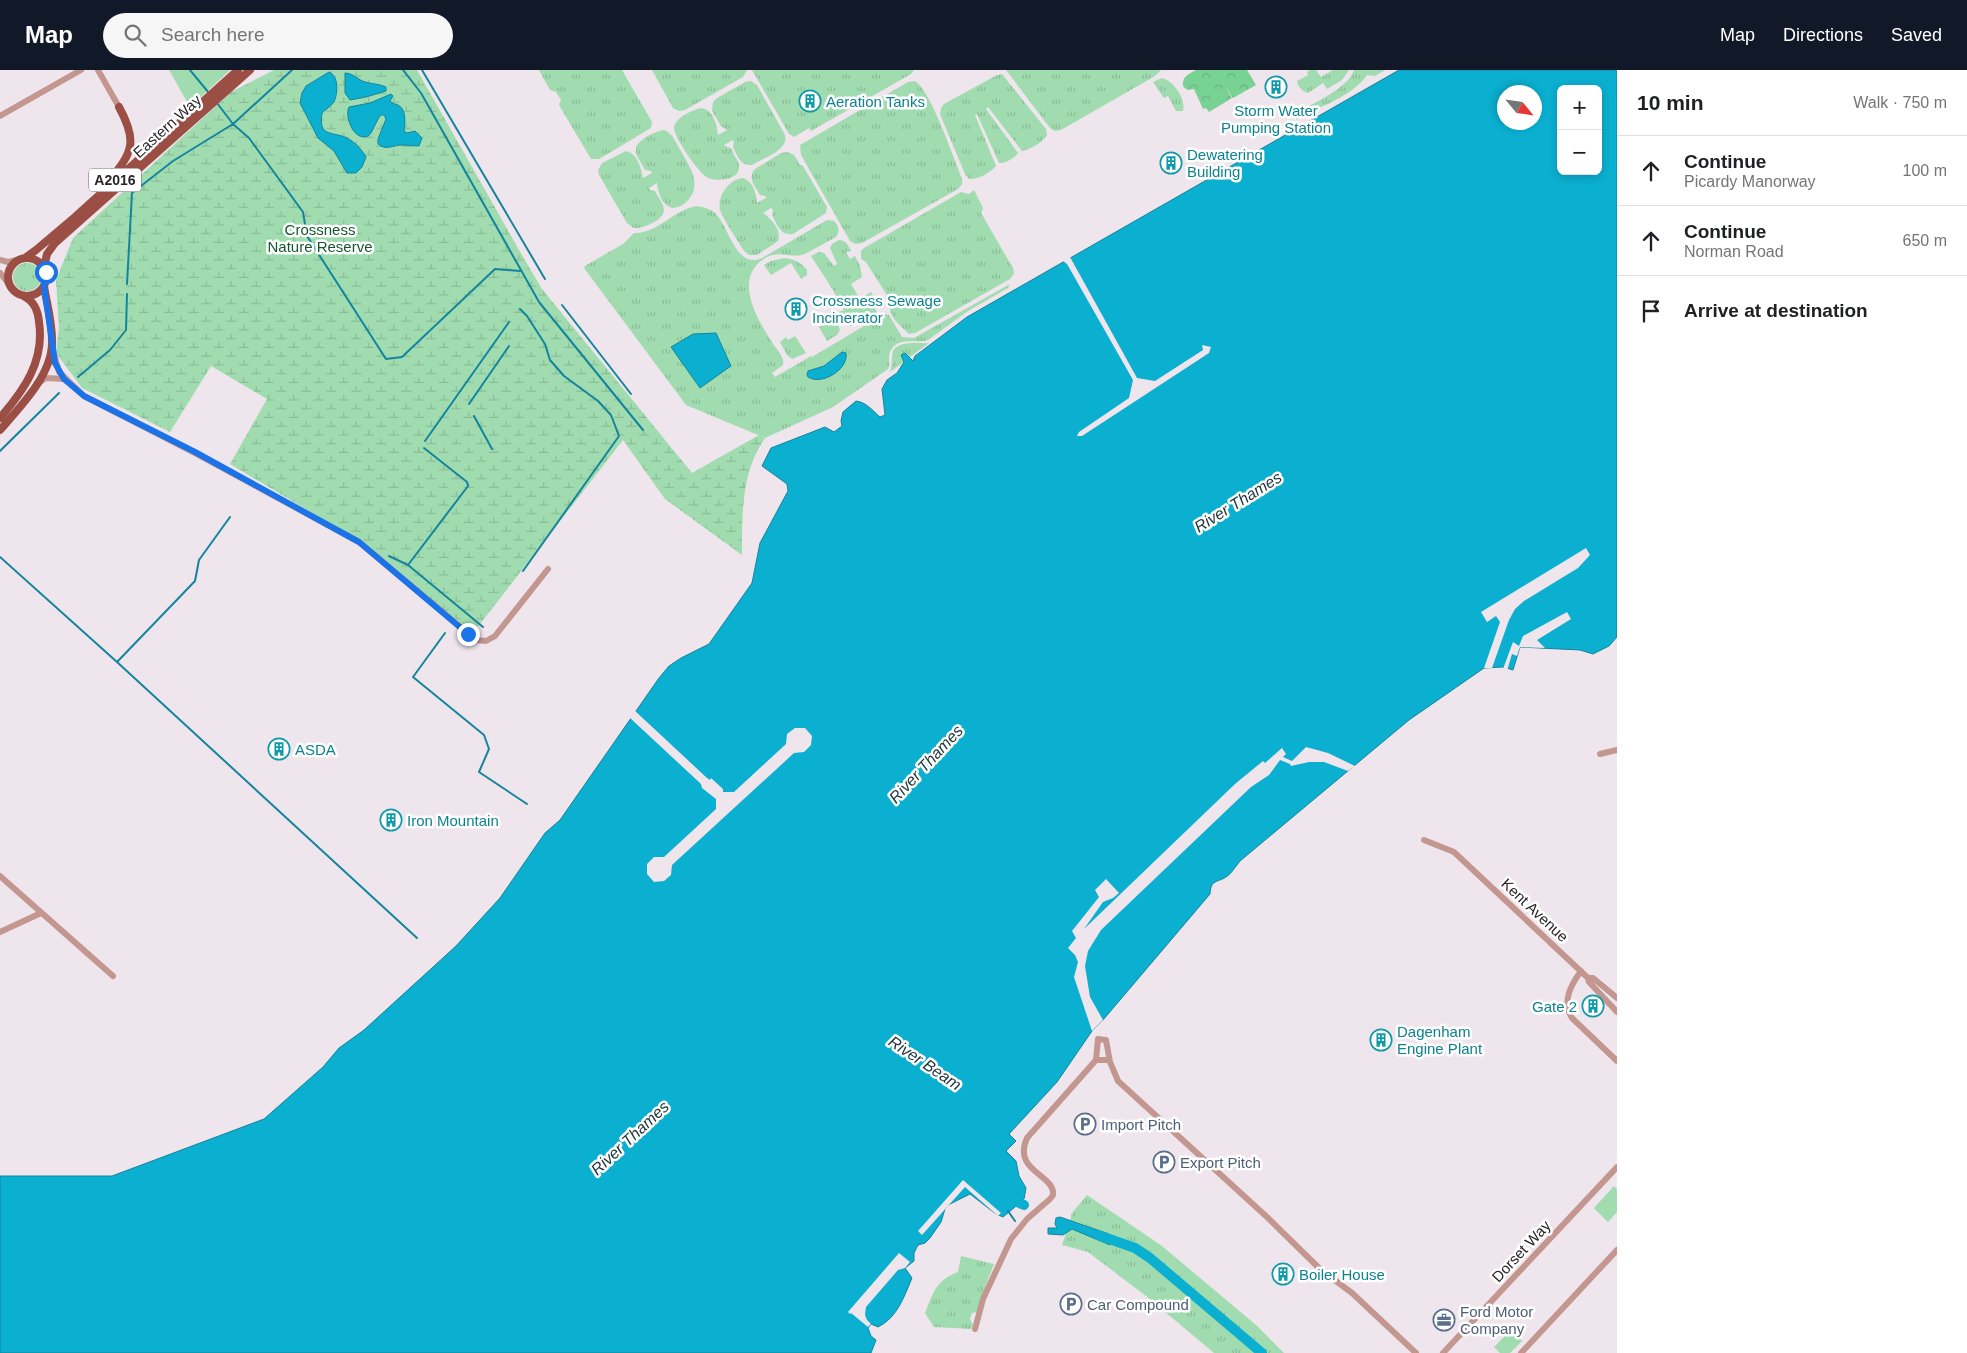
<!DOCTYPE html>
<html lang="en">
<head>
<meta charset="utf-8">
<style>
  :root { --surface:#fff; --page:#f6f6f6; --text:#202124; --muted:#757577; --line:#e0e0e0; --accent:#111827 }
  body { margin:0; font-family:Helvetica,sans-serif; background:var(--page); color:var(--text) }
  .controls { position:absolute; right:15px; top:15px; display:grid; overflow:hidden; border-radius:8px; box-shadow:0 2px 8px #0003 }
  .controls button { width:45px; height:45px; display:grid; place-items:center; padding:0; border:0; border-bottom:1px solid var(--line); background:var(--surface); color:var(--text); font:25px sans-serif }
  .compass { position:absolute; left:1497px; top:15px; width:45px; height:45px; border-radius:50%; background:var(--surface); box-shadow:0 2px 8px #0003; rotate:119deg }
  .stop { position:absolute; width:15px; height:15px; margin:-11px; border:4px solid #1a73e8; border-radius:50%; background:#fff }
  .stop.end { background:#1a73e8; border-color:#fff; box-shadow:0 1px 5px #0008 }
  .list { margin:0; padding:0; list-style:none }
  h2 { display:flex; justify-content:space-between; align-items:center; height:65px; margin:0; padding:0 20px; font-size:21px }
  h2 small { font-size:16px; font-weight:400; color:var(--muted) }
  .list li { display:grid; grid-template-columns:32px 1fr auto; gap:15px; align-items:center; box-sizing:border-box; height:70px; padding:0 20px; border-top:1px solid var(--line) }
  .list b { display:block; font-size:19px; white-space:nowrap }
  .list p { margin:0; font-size:16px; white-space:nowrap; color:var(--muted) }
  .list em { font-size:16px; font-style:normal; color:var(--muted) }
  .icon { flex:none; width:28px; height:28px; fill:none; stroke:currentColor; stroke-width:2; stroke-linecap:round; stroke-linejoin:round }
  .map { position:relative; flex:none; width:1617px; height:1283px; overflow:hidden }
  header { display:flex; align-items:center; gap:30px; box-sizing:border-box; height:70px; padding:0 25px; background:var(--accent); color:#fff }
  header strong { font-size:24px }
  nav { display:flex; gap:28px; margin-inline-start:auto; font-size:18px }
  .search { width:350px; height:45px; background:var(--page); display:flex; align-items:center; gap:12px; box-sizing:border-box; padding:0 18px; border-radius:28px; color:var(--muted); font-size:19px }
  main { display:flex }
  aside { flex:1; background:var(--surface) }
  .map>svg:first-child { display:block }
  .grass { fill:url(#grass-tufts) }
  .forest { fill:url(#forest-crowns) }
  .wetland { fill:url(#wetland-marsh) }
  .park { fill:#a0dcb0 }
  .water { fill:#0bafd0; stroke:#14859d; fill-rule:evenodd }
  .pier { fill:#efe5ed }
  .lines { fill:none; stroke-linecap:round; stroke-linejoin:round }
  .stream { stroke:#14859d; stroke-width:2 }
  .river { stroke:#0bafd0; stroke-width:10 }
  .minor { stroke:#c3968f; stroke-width:6 }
  .major { stroke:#9b4e44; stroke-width:8 }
  .route { stroke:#1a73e8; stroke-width:6 }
  .labels { text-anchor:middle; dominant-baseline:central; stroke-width:5; stroke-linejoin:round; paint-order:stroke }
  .shield { fill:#fff; stroke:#686668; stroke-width:1 }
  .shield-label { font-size:14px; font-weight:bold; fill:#282427 }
  .culture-label { font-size:15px; fill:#0d838f; stroke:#fff; text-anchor:start }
  .street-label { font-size:15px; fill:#282427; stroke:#fff }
  .park-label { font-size:15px; fill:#14562f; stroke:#fff }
  .service-label { font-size:15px; fill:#4e5e75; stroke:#fff; text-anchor:start }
  .water-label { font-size:16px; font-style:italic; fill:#1d343a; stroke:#fff }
</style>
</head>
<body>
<header>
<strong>Map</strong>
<div class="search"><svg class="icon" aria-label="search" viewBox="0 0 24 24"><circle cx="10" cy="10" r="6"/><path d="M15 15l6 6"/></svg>Search here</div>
<nav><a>Map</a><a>Directions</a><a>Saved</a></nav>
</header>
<main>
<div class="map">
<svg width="1617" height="1283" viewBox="0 0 1617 1283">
  <defs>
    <pattern id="grass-tufts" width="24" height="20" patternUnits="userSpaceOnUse" patternTransform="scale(1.25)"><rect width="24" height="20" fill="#a0dcb0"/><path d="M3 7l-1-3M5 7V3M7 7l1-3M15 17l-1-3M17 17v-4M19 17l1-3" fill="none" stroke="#8abd97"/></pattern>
    <pattern id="forest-crowns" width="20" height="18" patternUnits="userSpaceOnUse" patternTransform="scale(1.25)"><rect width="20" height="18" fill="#78d294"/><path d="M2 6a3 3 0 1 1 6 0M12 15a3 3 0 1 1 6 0" fill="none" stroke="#68b480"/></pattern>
    <pattern id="wetland-marsh" width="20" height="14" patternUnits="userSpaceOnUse" patternTransform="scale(1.25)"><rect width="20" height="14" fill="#a0dcb0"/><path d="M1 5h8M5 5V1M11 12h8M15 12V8" fill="none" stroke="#8abd97"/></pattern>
  </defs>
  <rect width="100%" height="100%" fill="#efe5ed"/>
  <!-- grass -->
  <path class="grass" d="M539 0H622L652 52 651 58 599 89H591L559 35 561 30 556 22 550 20Z
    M652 0H747L743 7 685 40 679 41 673 38Z
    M752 0H914L911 4 811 61 809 58 794 67 789 64Z
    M1006 0H1161L1155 6 1061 60 1055 61 1050 58Z
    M1310 0H1316L1321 7 1333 0H1349L1342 10 1327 19 1323 13 1308 23C1302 21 1298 17 1297 11L1308 5 1307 2Z
    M1354 0H1385L1375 6 1367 5C1359 18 1336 31 1321 37 1309 42 1307 38 1297 50L1294 44C1311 34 1348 19 1354 0Z
    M1002 4 1046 59 1047 65C1043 72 1030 80 1022 81L988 37 986 39 1018 83C1015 88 1004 94 999 93L977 44 975 45 996 96C991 102 978 110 969 109L965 104 940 44 941 38 944 34 997 5Z
    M1162 8C1174 11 1186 29 1183 41H1176L1168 26 1164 28 1153 12Z
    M751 11 757 15 784 63C792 79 763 88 752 95 740 96 737 85 733 77L734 72 733 70 724 75C726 77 729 77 731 78 733 80 733 83 734 85 736 88 739 92 739 96 741 110 717 112 708 108 699 104 673 66 674 57 675 48 694 39 702 38 714 41 717 55 718 65L727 60 721 56 712 41 713 32 717 28 745 12Z
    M915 11C931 21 953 87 962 108V114L958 119 862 173 856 174 850 171 801 85 800 75 908 12Z
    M664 60C673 63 676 74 681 81 689 96 702 113 689 129 685 134 679 138 672 138 661 134 658 122 657 113L649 118 650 120 655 121C658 127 664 134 664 140 664 150 643 159 634 158L627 153 599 105 598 100 602 93 626 81C638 84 641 98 643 108L652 103 651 101 645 100 636 84V77C640 69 655 61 664 60Z
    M787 82 794 85 800 95 803 96 827 137 826 143 793 164C780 166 777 154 772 145L773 140 771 138 763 143C771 149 782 159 778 171L757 185H749L744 181C738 171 723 149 720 140 717 126 729 109 743 108 754 112 756 124 757 133L766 128 765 126 760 125C755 116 747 108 755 99L781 83Z
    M974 120 983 138 981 143 1013 198 1014 204 1010 209 915 263 909 264C903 258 891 249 890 239 889 234 890 232 888 227 881 215 873 204 866 192L861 189V181L864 178 961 122 969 124Z
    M697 136C704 137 710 139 715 143 729 156 736 200 762 188L827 150 834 151C839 156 840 161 836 167L805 184C793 189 781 180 767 187 732 206 756 248 772 272 776 280 785 286 783 295L772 303 775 307 811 286 812 287 884 244 889 245 902 267 914 268 1010 214 1008 218 968 241 928 270C916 274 899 266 891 280 887 286 891 293 888 299L833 337 765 368 686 335 584 198 585 196 623 174 634 163C655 165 675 139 697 136Z
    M839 170C846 170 848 175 851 181L846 182 850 189 855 186 860 196 862 207 851 214 860 229 871 222 873 225 869 229 877 242 851 256 844 253 839 242 844 240 833 220 811 186 819 182 824 183 834 196 837 194 830 178 832 174Z
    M784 188C794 189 801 192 807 200V205L801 209 791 193 771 205 764 195 771 191Z
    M13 207a14 14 0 1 1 28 0a14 14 0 1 1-28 0Z
    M833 240 840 260 837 265 827 271 819 257 826 253 824 245Z
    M795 266 806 283 792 289 787 285 780 272 786 267 788 270Z
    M929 273 890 302C893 295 891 288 893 281 899 270 920 274 929 273Z
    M1087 1125 1162 1176 1256 1255 1284 1283H1214L1146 1226 1088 1182 1062 1175 1066 1163 1072 1159 1110 1174 1109 1164 1070 1150 1072 1143Z
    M961 1186 994 1194 982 1225 977 1242 972 1243 970 1249 973 1255 971 1259 934 1257 925 1243C934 1222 935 1211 958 1202Z"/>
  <!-- forest -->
  <path class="forest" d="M1196 0H1247L1256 15 1233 28 1225 16 1232 28 1209 42 1206 38 1203 39 1194 19 1187 20 1183 16C1182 7 1188 4 1196 0Z"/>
  <!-- wetland -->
  <path class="wetland" d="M274 0H417L519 180 542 219 692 403 759 365 765 368C741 401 742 446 742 485L665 429 623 370 473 563 351 466 230 394 267 329 211 296 170 362 82 318 56 283 59 258 56 210 73 168 231 22Z"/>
  <!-- park -->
  <path class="park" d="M169 0H230L190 37Z
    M1614 1116 1617 1119V1142L1608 1152 1594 1138Z
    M1511 1260 1522 1271 1510 1283H1500L1494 1277Z"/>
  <!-- water -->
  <path class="water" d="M1399 0H1617V567L1609 576 1593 584 1580 580 1520 577 1513 600 1503 597 1484 598 1409 650 1240 791C1236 796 1231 804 1226 807 1217 813 1211 809 1210 824L1103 950 1092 961 1057 1012 1009 1064 1016 1071 1006 1081 1016 1091 1019 1106 1026 1118 1024 1129 1022 1130 1019 1129 1015 1137 1003 1147 996 1144 970 1124 948 1135 945 1139 941 1152 930 1168 925 1173 918 1175 914 1183V1191L905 1198 912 1208C904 1227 897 1248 878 1257L871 1254 868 1258 871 1266 876 1270 871 1283H0V1106H112L264 1049 323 997 339 978 364 960 456 876 500 828 545 763 560 750 659 608 669 596 681 588 709 574 752 513 760 473 788 421 787 414 762 396 771 378 825 357 834 362 842 356 841 351 843 342 856 331C866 332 873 341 880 347L885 345 882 319 887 310 897 303 904 292 901 285 905 283 913 291 915 286 967 247ZM1561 19H1598V101H1561ZM1504 22H1534V52H1504Z
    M329 2C339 6 338 23 334 32 331 36 325 40 322 43 319 64 327 62 342 66 352 69 361 78 366 87L362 97 356 103H347L334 81 318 68 300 33 302 23 306 16Z
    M345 3C353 3 358 10 365 12 372 14 380 14 386 17V21L366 27 350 30 345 23Z
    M391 24 393 26 390 31C393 34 395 34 398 35 407 40 405 53 404 61L407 63 415 61 422 68 419 76C413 76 407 75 402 75 393 75 386 81 378 74V69L386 49 384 45H381C376 50 373 63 368 66 355 72 344 48 349 37L370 33Z
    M716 263 731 296 700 318 671 277 693 264Z
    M842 282 846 283C849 299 822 316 808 307L807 305 808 301 824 296Z
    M1060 1147 1109 1164 1110 1175 1072 1159 1063 1165 1048 1164V1158H1057L1055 1154 1056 1148Z"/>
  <!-- pier -->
  <path class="pier" d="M1070 187 1137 308 1155 311 1203 280 1202 275 1211 277 1209 283 1082 366H1077L1079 362 1129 328 1133 310 1067 194 1063 191Z
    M1586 478 1590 485 1578 498 1524 531 1515 539 1509 550 1492 598H1484L1500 552 1496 546 1487 552 1481 542Z
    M1567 542 1571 549 1537 570 1545 578 1520 577 1517 586 1512 584 1507 601 1503 599 1513 572 1519 576 1523 566Z
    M634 640 707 708 710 710 711 708 723 719V722H734L786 674 787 664 795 658H805L812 666 811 675 804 682 794 683 672 795 671 805 664 811 654 812 647 804V794L654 787H664L716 739V729L702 718 701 714 629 647Z
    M1306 677 1328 683 1355 696 1348 701 1324 692H1309L1291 696 1290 694 1280 690 1269 705 1251 717 1101 860 1088 881 1085 896 1090 927 1103 950 1092 961 1074 907 1078 892 1075 885 1068 878 1076 868 1072 861 1099 827 1095 820 1106 809 1119 823 1113 828 1103 832 1084 859 1235 714 1263 691 1265 693 1282 678 1286 684 1283 687 1292 691Z
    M963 1110 1001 1143 998 1146 965 1117 922 1165 918 1161Z
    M899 1183 910 1192 905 1198 898 1200 866 1237 865 1245 867 1250 871 1254 868 1257 851 1243 850 1244 848 1242Z"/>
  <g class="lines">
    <!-- stream -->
    <path class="stream" d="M190 0 209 23
      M403 0 421 23 539 232 643 360
      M422 0 545 209
      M217 33 233 54 249 68 303 142 307 166 386 289 402 287 495 199 520 201
      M127 214 132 123 173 91 233 54 292 0
      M562 235 631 324
      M520 239 527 246 545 274 550 290 564 306 598 331 611 345 619 366 523 501
      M78 307 110 280 126 260 127 224
      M469 334 509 276
      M474 346 492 379
      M425 371 509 252
      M0 381 59 323
      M389 486 408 495 483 557
      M0 487 117 592 417 868
      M408 495 468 416 467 412 424 378
      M445 563 413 607 484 665 489 679 479 702 527 734
      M117 592 195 511 199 490 230 447
      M1008 1141 1015 1151"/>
    <!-- river -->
    <path class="river" d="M1007 1123 1015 1131 1024 1135
      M1098 1165 1135 1178 1150 1188 1262 1283"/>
    <!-- minor -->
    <path class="minor" d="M98 0 119 37
      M0 46 81 0
      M0 190 8 192 17 190
      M0 203 9 214
      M53 280 59 302 84 326 195 383 359 472 476 570 486 571 495 566 548 499
      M37 314 46 308 64 309
      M1600 684 1617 680
      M1424 770 1454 782 1588 908 1589 912 1617 942
      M0 806 113 906
      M0 862 41 843
      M1581 901C1570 916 1562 932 1572 948L1617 991
      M1588 908H1593L1617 928
      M1096 990 1098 969 1106 970 1110 992 1118 1011 1267 1147 1320 1199 1352 1223 1416 1283
      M975 1259 983 1229 1011 1169 1027 1149 1050 1129 1053 1125C1055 1104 1012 1102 1027 1068L1096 990H1109
      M1443 1283 1617 1097
      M1521 1283 1617 1180"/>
    <!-- major -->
    <path class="major" d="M110 109C135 82 136 68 119 37
      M8 207a19 19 0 1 1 38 0a19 19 0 1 1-38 0Z
      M25 188 36 180 75 147 238 0
      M44 197 47 184 55 173 250 0
      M0 348C24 320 45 291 39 252 38 241 35 232 25 227
      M0 360C20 337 51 306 52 274 53 255 47 235 44 216"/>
  </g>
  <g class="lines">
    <!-- route -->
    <path class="route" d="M46 202 44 216 55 293 64 309 84 326 195 382 359 472 468 564"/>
  </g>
  <!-- icons -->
  <defs>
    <g id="building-ring" transform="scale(1.125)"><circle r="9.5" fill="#fff" stroke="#0f9aa8" stroke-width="1.5"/><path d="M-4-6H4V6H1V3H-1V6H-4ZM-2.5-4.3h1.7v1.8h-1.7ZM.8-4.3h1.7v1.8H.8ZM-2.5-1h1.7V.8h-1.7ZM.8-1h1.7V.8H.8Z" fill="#0f9aa8"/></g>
    <g id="parking-ring" transform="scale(1.125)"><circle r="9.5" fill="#fff" stroke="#5c6f8a" stroke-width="1.5"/><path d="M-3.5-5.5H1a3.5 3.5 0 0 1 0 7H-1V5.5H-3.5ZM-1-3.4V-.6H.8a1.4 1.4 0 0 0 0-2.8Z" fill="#5c6f8a"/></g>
    <g id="office-ring" transform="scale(1.125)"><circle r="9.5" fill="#fff" stroke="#5c6f8a" stroke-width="1.5"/><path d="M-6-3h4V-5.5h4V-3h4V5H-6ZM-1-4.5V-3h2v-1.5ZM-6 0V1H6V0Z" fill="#5c6f8a"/></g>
  </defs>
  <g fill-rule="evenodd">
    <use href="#building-ring" x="1276" y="17"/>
    <use href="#building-ring" x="810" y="31"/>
    <use href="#building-ring" x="1171" y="93"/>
    <use href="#building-ring" x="796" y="239"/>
    <use href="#building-ring" x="279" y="679"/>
    <use href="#building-ring" x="391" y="750"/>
    <use href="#building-ring" x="1593" y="936"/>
    <use href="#building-ring" x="1381" y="970"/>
    <use href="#parking-ring" x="1085" y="1054"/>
    <use href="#parking-ring" x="1164" y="1092"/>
    <use href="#building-ring" x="1283" y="1204"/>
    <use href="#parking-ring" x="1071" y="1234"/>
    <use href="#office-ring" x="1444" y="1250"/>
  </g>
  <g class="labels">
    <!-- shield labels -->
    <rect class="shield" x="89" y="98.5" width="52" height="23" rx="4"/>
    <g class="shield-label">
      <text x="115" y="110">A2016</text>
    </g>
    <!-- culture labels -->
    <g class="culture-label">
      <text x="826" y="31">Aeration Tanks</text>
      <text x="1276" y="40" text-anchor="middle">Storm Water<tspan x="1276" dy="17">Pumping Station</tspan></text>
      <text x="1187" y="84">Dewatering<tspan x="1187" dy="17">Building</tspan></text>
      <text x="812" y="230">Crossness Sewage<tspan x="812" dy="17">Incinerator</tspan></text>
      <text x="295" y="679">ASDA</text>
      <text x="407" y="750">Iron Mountain</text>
      <text x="1577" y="936" text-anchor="end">Gate 2</text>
      <text x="1397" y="961">Dagenham<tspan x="1397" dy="17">Engine Plant</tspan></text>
      <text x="1299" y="1204">Boiler House</text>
    </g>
    <!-- street labels -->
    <g class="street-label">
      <text transform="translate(167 56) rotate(-42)">Eastern Way</text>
      <text transform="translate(1535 840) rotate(43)">Kent Avenue</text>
      <text transform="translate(1521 1181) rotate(-47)">Dorset Way</text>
    </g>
    <!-- park labels -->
    <g class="park-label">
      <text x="320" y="159">Crossness<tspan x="320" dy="17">Nature Reserve</tspan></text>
    </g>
    <!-- service labels -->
    <g class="service-label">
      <text x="1101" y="1054">Import Pitch</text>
      <text x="1180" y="1092">Export Pitch</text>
      <text x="1087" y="1234">Car Compound</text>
      <text x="1460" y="1241">Ford Motor<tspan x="1460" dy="17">Company</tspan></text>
    </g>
    <!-- water labels -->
    <g class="water-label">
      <text transform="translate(1238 432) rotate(-32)">River Thames</text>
      <text transform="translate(926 694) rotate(-47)">River Thames</text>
      <text transform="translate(925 993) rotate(34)">River Beam</text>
      <text transform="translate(630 1068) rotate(-43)">River Thames</text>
    </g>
  </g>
</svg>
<div class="controls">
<button>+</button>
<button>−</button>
</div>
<svg class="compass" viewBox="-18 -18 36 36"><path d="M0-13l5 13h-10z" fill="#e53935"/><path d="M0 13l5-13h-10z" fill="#757577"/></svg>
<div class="stop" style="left:46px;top:202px"></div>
<div class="stop end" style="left:468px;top:564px"></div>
</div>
<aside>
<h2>10 min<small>Walk · 750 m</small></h2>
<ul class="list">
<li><svg class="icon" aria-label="ahead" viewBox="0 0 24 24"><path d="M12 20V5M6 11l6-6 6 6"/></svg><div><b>Continue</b><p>Picardy Manorway</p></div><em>100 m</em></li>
<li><svg class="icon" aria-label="ahead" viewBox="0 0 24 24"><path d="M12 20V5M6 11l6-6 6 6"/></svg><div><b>Continue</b><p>Norman Road</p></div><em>650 m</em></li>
<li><svg class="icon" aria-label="arrive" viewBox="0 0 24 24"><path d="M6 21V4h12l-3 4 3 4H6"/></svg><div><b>Arrive at destination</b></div></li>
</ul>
</aside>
</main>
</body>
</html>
